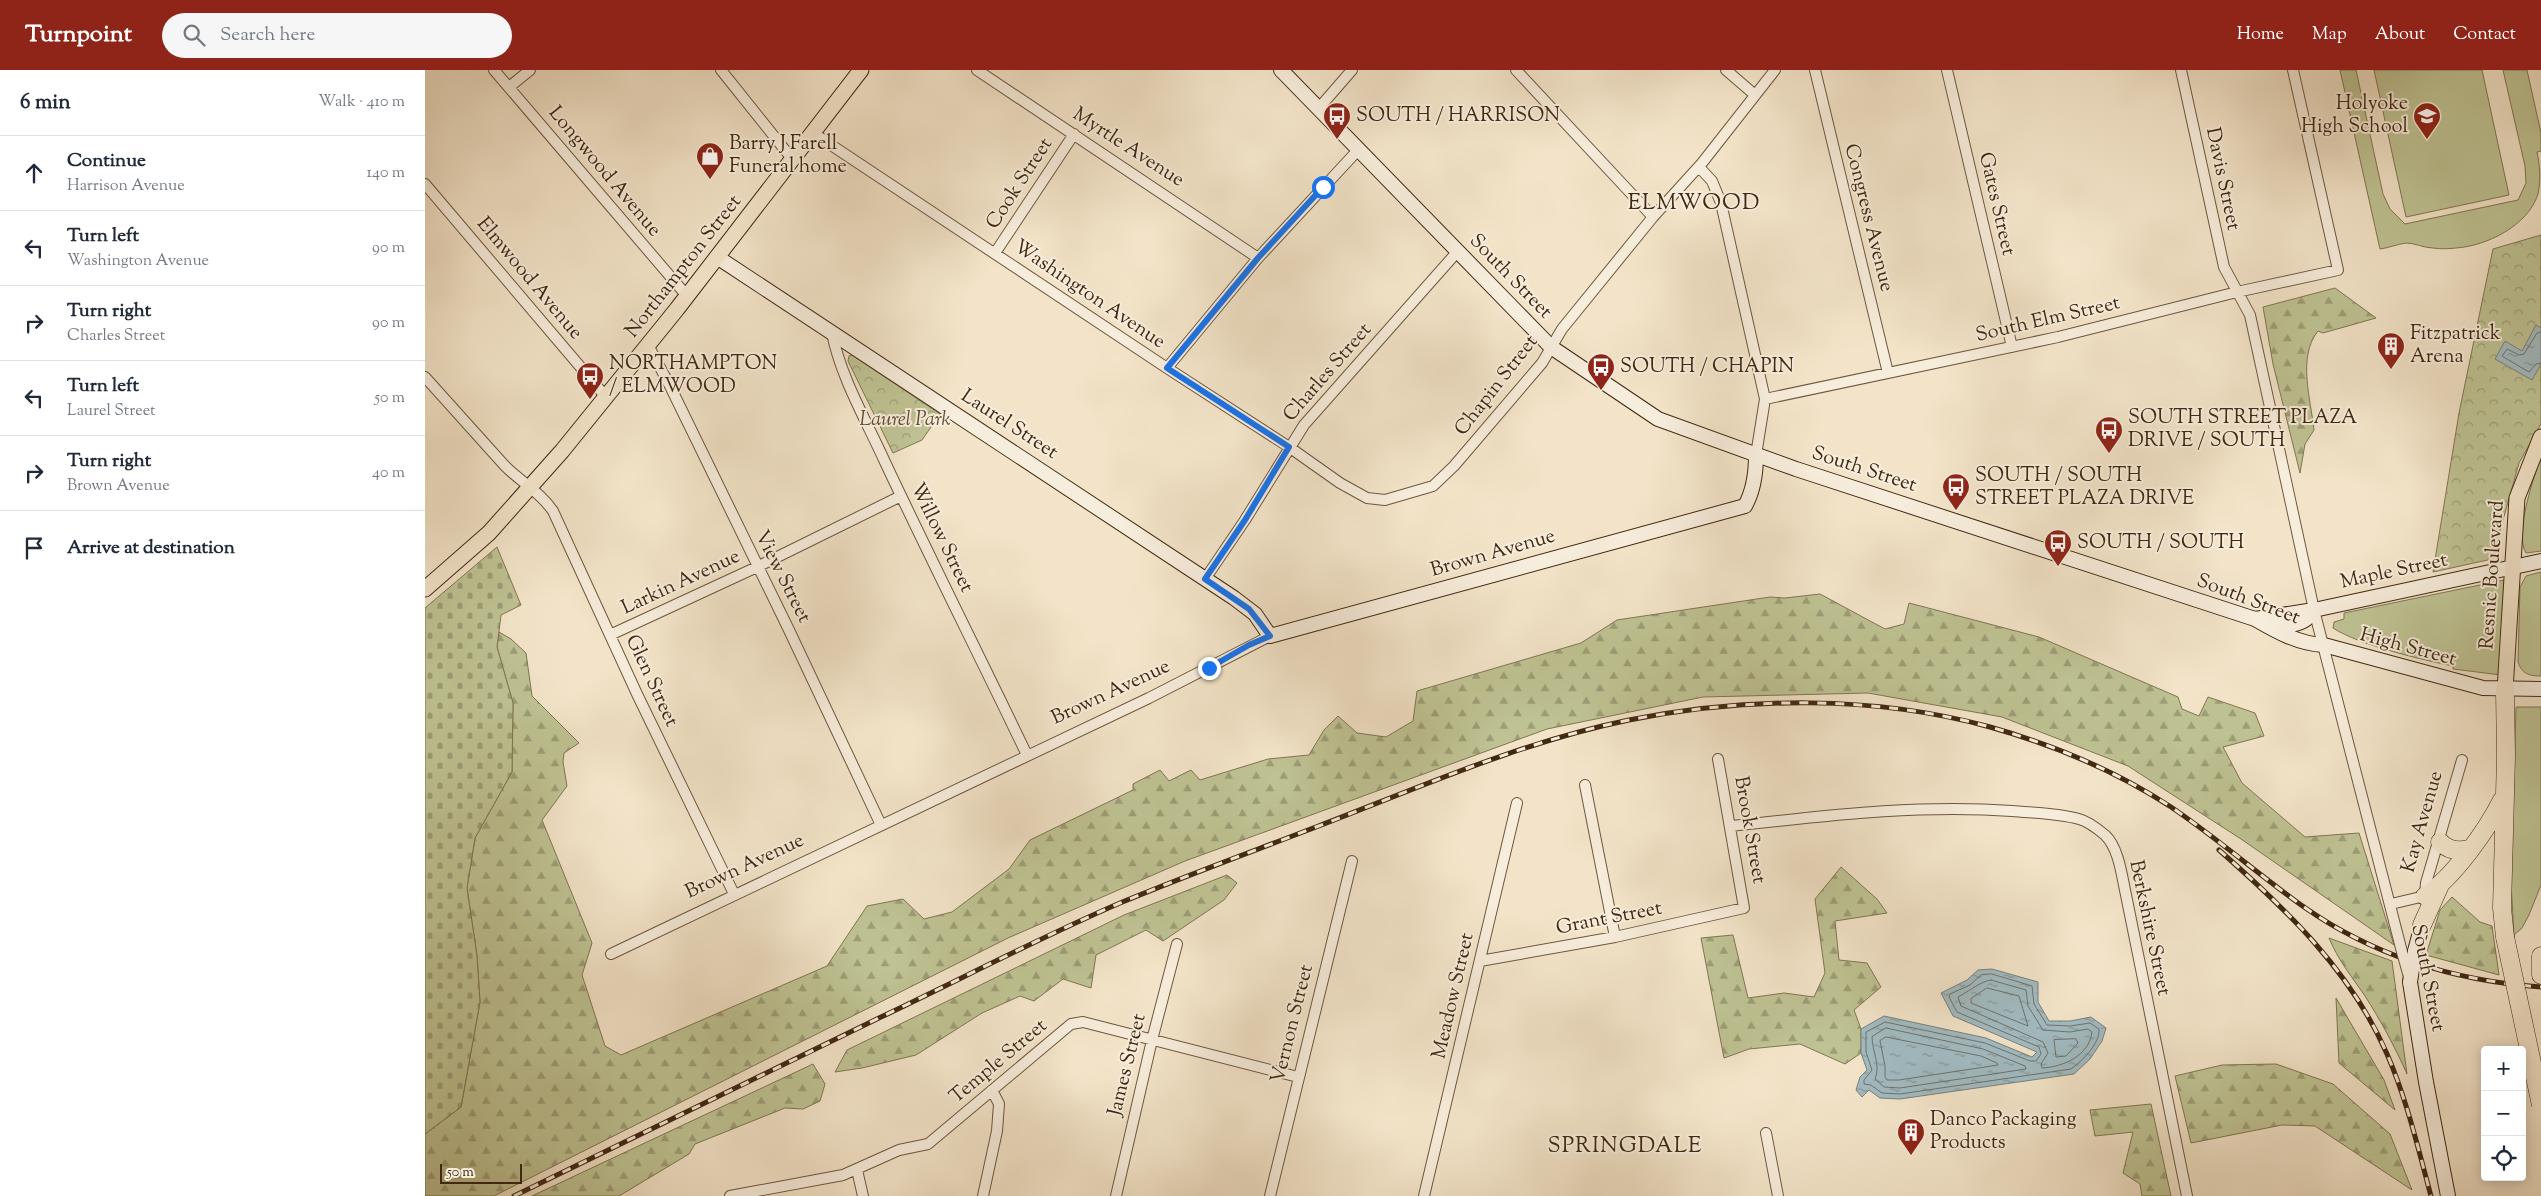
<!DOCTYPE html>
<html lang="en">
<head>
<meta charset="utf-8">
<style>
  :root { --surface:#fff; --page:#f6f6f7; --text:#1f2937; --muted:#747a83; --line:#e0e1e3; --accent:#8f2418 }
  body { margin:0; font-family:"Sorts Mill Goudy",serif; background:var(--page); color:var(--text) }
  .controls { position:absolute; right:15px; bottom:15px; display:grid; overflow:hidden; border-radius:5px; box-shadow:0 2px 12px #0003 }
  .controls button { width:45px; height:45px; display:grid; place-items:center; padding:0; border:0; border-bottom:1px solid var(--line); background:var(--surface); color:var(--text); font:25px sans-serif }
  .scale { position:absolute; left:15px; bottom:12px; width:82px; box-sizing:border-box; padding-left:5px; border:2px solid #412811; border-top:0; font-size:14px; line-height:18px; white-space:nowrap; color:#412811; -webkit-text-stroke:4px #f7eddc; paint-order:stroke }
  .stop { position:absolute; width:15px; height:15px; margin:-11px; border:4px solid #1a73e8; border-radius:50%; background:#fff }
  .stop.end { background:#1a73e8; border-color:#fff; box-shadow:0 1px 5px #0008 }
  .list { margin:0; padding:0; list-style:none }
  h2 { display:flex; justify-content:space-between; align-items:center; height:65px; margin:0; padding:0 20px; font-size:21px }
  h2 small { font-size:16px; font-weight:400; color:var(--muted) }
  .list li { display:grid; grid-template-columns:32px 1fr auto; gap:15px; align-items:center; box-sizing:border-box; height:75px; padding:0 20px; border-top:1px solid var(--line) }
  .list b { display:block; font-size:19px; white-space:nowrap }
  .list p { margin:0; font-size:16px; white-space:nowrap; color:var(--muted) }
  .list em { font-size:16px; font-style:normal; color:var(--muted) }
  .icon { flex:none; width:28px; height:28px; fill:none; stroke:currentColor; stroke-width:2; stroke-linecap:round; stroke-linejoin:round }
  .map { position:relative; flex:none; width:2116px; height:1126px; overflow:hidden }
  header { display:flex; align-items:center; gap:30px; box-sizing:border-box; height:70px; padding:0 25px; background:var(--accent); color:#fff }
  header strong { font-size:24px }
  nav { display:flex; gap:28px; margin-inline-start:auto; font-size:18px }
  .search { width:350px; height:45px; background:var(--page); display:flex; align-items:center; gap:12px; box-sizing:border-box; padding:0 18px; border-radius:28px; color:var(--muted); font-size:19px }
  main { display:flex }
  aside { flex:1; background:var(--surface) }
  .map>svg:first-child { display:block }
  .green { fill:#bfc394; stroke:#807652 }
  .forest { fill:url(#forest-firs); stroke:#807652 }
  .cemetery { fill:url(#cemetery-stones); stroke:#807652 }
  .park { fill:url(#park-crowns); stroke:#807652 }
  .water { fill:url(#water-ripples); stroke:#7b807b }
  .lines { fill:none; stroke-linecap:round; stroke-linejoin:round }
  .shore { stroke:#71726a; stroke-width:1 }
  .street-casing { stroke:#6e573f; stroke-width:12 }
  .secondary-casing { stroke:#412811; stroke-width:16 }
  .primary-casing { stroke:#412811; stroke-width:17 }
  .highway-casing { stroke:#412811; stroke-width:19 }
  .street { stroke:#f7eddc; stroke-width:10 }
  .secondary { stroke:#f7eddc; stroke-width:14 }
  .primary { stroke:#f3e4c9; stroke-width:15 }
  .highway { stroke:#f3e4c9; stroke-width:18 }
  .rail-casing { stroke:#412811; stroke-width:5 }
  .rail { stroke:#f7eddc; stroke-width:3; stroke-dasharray:9; stroke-linecap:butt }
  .street-bridge-casing { stroke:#6e573f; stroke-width:12; stroke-linecap:butt }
  .secondary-bridge-casing { stroke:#412811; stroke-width:16; stroke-linecap:butt }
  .highway-bridge-casing { stroke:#412811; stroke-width:19; stroke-linecap:butt }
  .street-bridge { stroke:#f7eddc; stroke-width:10 }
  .secondary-bridge { stroke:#f7eddc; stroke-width:14 }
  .highway-bridge { stroke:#f3e4c9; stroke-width:18 }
  .route { stroke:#1a73e8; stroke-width:6 }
  .labels { text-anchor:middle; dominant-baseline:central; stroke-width:4; stroke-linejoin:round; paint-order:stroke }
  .poi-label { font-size:20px; fill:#412811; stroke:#f7eddc; text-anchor:start }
  .street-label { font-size:20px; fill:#412811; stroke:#f7eddc }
  .park-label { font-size:20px; font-style:italic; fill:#604f32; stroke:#f7eddc }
  .quarter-label { font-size:22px; letter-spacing:1px; fill:#412811; stroke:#f7eddc }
</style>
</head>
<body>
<header>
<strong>Turnpoint</strong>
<div class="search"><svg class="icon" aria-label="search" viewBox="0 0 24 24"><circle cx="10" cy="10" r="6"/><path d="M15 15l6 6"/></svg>Search here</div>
<nav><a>Home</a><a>Map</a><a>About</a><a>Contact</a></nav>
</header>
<main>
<aside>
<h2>6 min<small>Walk · 410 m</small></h2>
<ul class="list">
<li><svg class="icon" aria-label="ahead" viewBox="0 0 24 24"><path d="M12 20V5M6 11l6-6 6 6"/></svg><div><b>Continue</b><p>Harrison Avenue</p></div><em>140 m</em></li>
<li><svg class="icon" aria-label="left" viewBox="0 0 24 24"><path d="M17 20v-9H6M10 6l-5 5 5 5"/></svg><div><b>Turn left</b><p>Washington Avenue</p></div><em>90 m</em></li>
<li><svg class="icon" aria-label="right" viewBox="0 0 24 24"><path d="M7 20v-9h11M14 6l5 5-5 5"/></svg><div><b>Turn right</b><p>Charles Street</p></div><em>90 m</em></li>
<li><svg class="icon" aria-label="left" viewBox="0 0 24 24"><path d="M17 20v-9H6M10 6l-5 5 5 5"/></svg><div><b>Turn left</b><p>Laurel Street</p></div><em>50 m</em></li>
<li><svg class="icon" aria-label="right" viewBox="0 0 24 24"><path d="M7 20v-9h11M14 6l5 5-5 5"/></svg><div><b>Turn right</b><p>Brown Avenue</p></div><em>40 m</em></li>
<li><svg class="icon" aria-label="arrive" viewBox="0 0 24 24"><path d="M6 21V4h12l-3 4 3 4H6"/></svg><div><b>Arrive at destination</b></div></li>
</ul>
</aside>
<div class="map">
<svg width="2116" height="1126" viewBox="0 0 2116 1126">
  <defs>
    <pattern id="forest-firs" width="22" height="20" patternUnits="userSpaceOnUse" patternTransform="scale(1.25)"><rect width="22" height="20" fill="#bfc394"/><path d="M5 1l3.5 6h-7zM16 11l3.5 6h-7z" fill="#9d9e77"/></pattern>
    <pattern id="cemetery-stones" width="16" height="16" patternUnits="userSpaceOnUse" patternTransform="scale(1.25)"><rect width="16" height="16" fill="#bfc394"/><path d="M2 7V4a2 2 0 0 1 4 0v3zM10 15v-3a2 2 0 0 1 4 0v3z" fill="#9d9e77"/></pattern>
    <pattern id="park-crowns" width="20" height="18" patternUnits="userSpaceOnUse" patternTransform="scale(1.25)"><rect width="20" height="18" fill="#bfc394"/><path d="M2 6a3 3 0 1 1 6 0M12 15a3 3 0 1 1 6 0" fill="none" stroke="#9d9e77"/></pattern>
    <pattern id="water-ripples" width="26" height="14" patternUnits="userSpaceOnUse" patternTransform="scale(1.25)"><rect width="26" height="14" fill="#a1bbc2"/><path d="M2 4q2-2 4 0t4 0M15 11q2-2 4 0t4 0" fill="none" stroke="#85989c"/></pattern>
  </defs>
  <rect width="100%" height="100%" fill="#f3e4c9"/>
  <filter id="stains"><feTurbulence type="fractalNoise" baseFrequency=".004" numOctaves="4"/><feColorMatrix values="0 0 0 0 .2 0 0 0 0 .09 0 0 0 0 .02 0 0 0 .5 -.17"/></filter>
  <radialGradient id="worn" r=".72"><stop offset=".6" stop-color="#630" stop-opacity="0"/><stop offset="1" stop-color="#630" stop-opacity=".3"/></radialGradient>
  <!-- green -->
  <path class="green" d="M1915 0H1931L1958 124 1965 139 1980 154 2093 130 2101 113 2100 96 2078 0H2102L2116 63V81L2112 82C2115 96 2116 110 2113 124 2103 156 2061 176 2031 178 2023 179 2015 179 2008 178 1999 178 1990 173 1981 173 1973 174 1963 178 1955 179Z
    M1949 0H2057L2084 125 1981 147Z
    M2116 386V481L2101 483C2089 464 2109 407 2116 386Z
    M2116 502V606C2104 606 2097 604 2093 592L2095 517 2101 506Z
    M2079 510 2076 605 2028 599V596C1998 590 1934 575 1908 558L1909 552 1919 549V543Z
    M2091 637H2116V815L2104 845 2097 858 2089 865 2086 812Z"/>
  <!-- forest -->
  <path class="forest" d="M1910 218 1951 248 1898 263 1893 261C1872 287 1886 330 1889 360L1880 374 1875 403 1848 294 1838 237Z
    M1395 524 1460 559 1479 554 1484 533 1614 567 1753 627 1757 639 1774 646 1783 627 1830 643 1839 666 1798 677 1817 713 1880 767 1934 763 1969 875 1816 769 1703 696 1577 647 1443 623 1278 627 1122 659 760 791 583 868 69 1126H0V1064L36 1037 55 932 52 886 42 818 50 768 87 702 88 633 72 577 74 562 86 569 101 583 107 626 154 673 139 683 138 692 142 716 117 750 167 873 157 905 180 976 196 985 402 896 442 836 478 829 499 849 527 842 584 799 605 770 708 720V714L735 700 744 711 766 700 775 710 843 689 884 685 899 660 913 646 932 663 961 667 988 651 992 621 1156 573 1192 550 1345 527 1360 528Z
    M1416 797 1452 829 1462 843 1410 851 1414 890 1442 893 1456 917 1429 940 1436 959V983L1420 994 1375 974 1324 979 1299 988 1276 868 1308 865 1323 928 1359 923 1389 927 1400 903 1390 829Z
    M802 805 812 813 799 830 738 871 721 860 671 885 666 918 638 909 609 931 595 926 557 943 491 985 437 998 410 1002 422 980 699 845Z
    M2027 827 2055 852 2067 856 2074 905 2001 885 2015 840Z
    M1904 868 1967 891 1982 1004C1970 977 1956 951 1940 926 1927 907 1913 890 1904 868Z
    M1911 928 1959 1010 1970 1040 1914 993Z
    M388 994 400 1014 395 1031 378 1039 360 1038 270 1074 264 1084 194 1126H107Z
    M1851 994 1908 1014 1965 1064 1987 1120 1890 1056 1857 1055 1766 1073 1750 1006 1797 995Z
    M1726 1034 1746 1126H1717L1715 1114 1698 1103 1708 1062 1670 1066 1665 1040Z"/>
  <!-- cemetery -->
  <path class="cemetery" d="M72 477 96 535 76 545 72 577 88 633 87 702 50 768 42 818 52 886 55 932 36 1037 0 1064V538Z"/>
  <!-- park -->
  <path class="park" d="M2116 165V354L2094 393 2067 489 2008 502 2034 343 2068 179Z
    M427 285 515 344 497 370 468 383 423 291 424 286Z"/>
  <!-- water -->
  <path class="water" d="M2111 255 2116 258V294L2107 310 2070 289 2080 271 2097 281Z
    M1567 899 1613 912V932L1624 951H1645L1666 947 1681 958 1677 971 1665 989 1649 1004 1475 1029 1455 1028 1444 1020 1437 1027 1431 1020 1435 1007 1442 1000 1436 983V959L1459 946 1561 968 1607 987 1612 982 1528 946 1516 923 1542 910 1553 900Z"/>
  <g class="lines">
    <!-- shore -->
    <path class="shore" d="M2116 262 2112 263 2099 284 2094 285 2082 279 2077 286 2104 302 2111 294 2116 293
      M1567 904 1607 916 1609 934 1622 955 1645 956 1665 953 1674 959C1675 974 1657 991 1646 999L1475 1024 1457 1023 1446 1015 1439 1014V1010L1447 1000 1441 982V962L1460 952 1560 973 1605 991H1611L1616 984 1614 977 1532 942 1524 927 1525 924 1545 915 1556 905Z
      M1566 910 1601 920 1603 936 1618 960 1645 962 1663 959 1667 962C1664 986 1638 997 1617 998L1616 994 1623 983 1618 972 1536 936 1533 927C1543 922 1556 911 1566 910Z
      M1562 918 1594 926 1603 956 1546 933V929Z
      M1461 958 1558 979 1600 996 1601 999 1475 1018 1459 1017 1450 1009C1456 996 1447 981 1447 967Z
      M1461 967 1556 986 1572 993 1573 995 1474 1010H1462L1460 1007V996L1455 971Z
      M1651 969 1653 973 1641 986 1631 987 1629 970Z"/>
    <!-- street casing -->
    <g class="street-casing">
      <path id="street" d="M69 0 262 226
        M296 0 368 90
        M552 0 833 188
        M1091 0 1228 147
        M1301 0 1330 25
        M1390 0 1463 303
        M1522 0 1587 277
        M1756 0 1799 197 1825 245 1889 540 1977 882
        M84 17 105 0
        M894 38 927 0
        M388 63 742 298 864 377 915 413 942 428 960 430 1008 416 1029 396 1117 293 1137 259 1228 147 1277 93 1350 0
        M1274 97 1287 111 1296 133 1340 329 1331 385
        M0 114 181 327
        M570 183 649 64
        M407 263C416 308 441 350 460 392 506 490 555 587 602 685
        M223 275 245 316 364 560 456 755
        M742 298 833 188 934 79
        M0 307 80 396C96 412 115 422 128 441L212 624 309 824
        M1340 329 1633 267 1812 222 1913 200 1868 0
        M780 509 820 450 879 355 1033 181
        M185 565 332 497 476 426
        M1160 715 1190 867
        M1307 756C1399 746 1493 734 1587 741 1609 743 1633 743 1654 749 1662 751 1674 760 1680 765 1694 778 1697 807 1701 825L1762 1126
        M2000 826 2001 813 2037 690
        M1966 834 2000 826
        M186 884 724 628 845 566
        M1055 891 1190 867 1319 838 1293 689
        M1341 1063 1353 1126
        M432 1100 438 1126
        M305 1126 418 1105 474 1080 503 1074 646 954 658 952 873 1007
        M558 1126 572 1061 574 1034 567 1020
        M691 1126 727 970 752 874
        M845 1126 927 791
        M999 1126 1092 733"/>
    </g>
    <!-- secondary casing -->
    <g class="secondary-casing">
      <path id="secondary" d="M856 0 1126 277 1233 349 1371 399 1830 549C1851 561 1873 574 1899 575L2058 618 2116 619
        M292 187 809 528 830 544 845 566 1320 436C1329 420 1331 403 1331 385
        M1830 549 1889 540 2116 491
        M1842 552C1860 557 1879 557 1889 540
        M1990 881 1997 855
        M1985 912 2001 1012 2023 1126"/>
    </g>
    <!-- primary casing -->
    <g class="primary-casing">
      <path id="primary" d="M0 519 64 463 137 381 252 239 436 0
        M2080 620 2092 428 2116 367"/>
    </g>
    <!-- highway casing -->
    <g class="highway-casing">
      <path id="highway" d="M2080 620 2081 686 2077 838 2080 867
        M2015 772C2023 780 2033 782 2044 779
        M2000 826C2028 808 2062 760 2077 730
        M1997 855 2015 815
        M2116 886V905"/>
    </g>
    <!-- street -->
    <use href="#street" class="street"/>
    <!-- secondary -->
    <use href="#secondary" class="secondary"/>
    <!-- primary -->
    <use href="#primary" class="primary"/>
    <!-- highway -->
    <use href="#highway" class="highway"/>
    <!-- rail casing -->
    <g class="rail-casing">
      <path id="rail" d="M1794 780C1861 839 1926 901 1962 984 1982 1030 1993 1078 2006 1126
        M89 1126C211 1066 334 1007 456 947 536 909 614 868 695 833 760 806 826 782 891 757 993 718 1096 672 1204 650 1321 627 1449 625 1565 657 1629 675 1691 701 1746 737 1792 768 1834 805 1879 837 1949 886 2031 911 2116 917"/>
    </g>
    <!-- rail -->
    <use href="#rail" class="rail"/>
    <!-- street-bridge casing -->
    <g class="street-bridge-casing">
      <path id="street-bridge" d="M1977 882 1984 907"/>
    </g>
    <!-- secondary-bridge casing -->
    <g class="secondary-bridge-casing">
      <path id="secondary-bridge" d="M1985 912 1990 881"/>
    </g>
    <!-- highway-bridge casing -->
    <g class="highway-bridge-casing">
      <path id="highway-bridge" d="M2080 867 2116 1035"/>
    </g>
    <!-- street-bridge -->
    <use href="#street-bridge" class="street-bridge"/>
    <!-- secondary-bridge -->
    <use href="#secondary-bridge" class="secondary-bridge"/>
    <!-- highway-bridge -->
    <use href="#highway-bridge" class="highway-bridge"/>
  </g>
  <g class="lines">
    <!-- route -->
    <path class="route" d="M784 598 824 575 845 566 824 539 780 509 820 450 864 377 742 298 833 188 898 117"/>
  </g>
  <!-- icons -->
  <defs>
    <g id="bus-pin" transform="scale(1.4375)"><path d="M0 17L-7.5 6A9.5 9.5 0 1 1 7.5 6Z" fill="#8f2418" stroke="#f7eddc"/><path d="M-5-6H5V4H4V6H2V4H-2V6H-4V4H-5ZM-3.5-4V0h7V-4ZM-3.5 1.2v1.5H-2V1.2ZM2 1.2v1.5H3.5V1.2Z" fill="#fff"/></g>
    <g id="school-pin" transform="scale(1.4375)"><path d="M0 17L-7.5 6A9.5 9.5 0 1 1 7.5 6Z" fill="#8f2418" stroke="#f7eddc"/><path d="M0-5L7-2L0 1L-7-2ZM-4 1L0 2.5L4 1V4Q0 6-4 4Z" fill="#fff"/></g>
    <g id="shop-pin" transform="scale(1.4375)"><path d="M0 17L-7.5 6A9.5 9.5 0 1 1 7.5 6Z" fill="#8f2418" stroke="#f7eddc"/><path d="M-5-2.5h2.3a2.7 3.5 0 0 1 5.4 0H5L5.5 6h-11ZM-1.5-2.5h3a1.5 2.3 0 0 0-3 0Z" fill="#fff"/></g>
    <g id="building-pin" transform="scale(1.4375)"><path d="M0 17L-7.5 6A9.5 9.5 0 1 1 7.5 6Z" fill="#8f2418" stroke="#f7eddc"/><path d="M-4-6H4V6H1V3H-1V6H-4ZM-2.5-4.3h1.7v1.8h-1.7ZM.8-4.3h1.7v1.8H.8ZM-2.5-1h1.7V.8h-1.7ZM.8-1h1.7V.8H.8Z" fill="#fff"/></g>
  </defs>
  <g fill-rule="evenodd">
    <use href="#bus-pin" x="912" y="46"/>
    <use href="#school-pin" x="2002" y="46"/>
    <use href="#shop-pin" x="285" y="86"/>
    <use href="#building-pin" x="1966" y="276"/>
    <use href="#bus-pin" x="1176" y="297"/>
    <use href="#bus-pin" x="165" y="306"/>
    <use href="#bus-pin" x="1684" y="360"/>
    <use href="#bus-pin" x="1531" y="417"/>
    <use href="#bus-pin" x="1633" y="473"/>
    <use href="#building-pin" x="1486" y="1062"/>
  </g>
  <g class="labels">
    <!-- poi labels -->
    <g class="poi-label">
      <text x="1983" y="34" text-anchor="end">Holyoke<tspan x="1983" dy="23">High School</tspan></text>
      <text x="931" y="46">SOUTH / HARRISON</text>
      <text x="304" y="74">Barry J Farell<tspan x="304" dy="23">Funeral home</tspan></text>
      <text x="1985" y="264">Fitzpatrick<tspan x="1985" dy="23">Arena</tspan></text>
      <text x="184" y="294">NORTHAMPTON<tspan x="184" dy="23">/ ELMWOOD</tspan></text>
      <text x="1195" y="297">SOUTH / CHAPIN</text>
      <text x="1703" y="348">SOUTH STREET PLAZA<tspan x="1703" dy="23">DRIVE / SOUTH</tspan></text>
      <text x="1550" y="406">SOUTH / SOUTH<tspan x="1550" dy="23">STREET PLAZA DRIVE</tspan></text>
      <text x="1652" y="473">SOUTH / SOUTH</text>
      <text x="1505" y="1050">Danco Packaging<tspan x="1505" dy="23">Products</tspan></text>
    </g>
    <!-- street labels -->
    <g class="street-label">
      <text transform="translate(703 78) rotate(33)">Myrtle Avenue</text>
      <text transform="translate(179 102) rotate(50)">Longwood Avenue</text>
      <text transform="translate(1797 109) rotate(78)">Davis Street</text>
      <text transform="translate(595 114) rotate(-57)">Cook Street</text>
      <text transform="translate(1571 134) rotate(77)">Gates Street</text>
      <text transform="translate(1443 148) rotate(76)">Congress Avenue</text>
      <text transform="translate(259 197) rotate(-52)">Northampton Street</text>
      <text transform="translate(1085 207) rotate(46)">South Street</text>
      <text transform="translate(104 209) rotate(50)">Elmwood Avenue</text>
      <text transform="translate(664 225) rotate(34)">Washington Avenue</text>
      <text transform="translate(1623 250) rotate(-13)">South Elm Street</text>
      <text transform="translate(903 303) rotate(-49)">Charles Street</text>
      <text transform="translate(1072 316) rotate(-52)">Chapin Street</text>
      <text transform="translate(584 355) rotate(33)">Laurel Street</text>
      <text transform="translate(1439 400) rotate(18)">South Street</text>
      <text transform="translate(516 468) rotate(64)">Willow Street</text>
      <text transform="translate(1068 484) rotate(-16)">Brown Avenue</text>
      <text transform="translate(1969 502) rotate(-12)">Maple Street</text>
      <text transform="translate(2068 505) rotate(-86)">Resnic Boulevard</text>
      <text transform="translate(357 507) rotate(63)">View Street</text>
      <text transform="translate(256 513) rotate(-25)">Larkin Avenue</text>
      <text transform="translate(1823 530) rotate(21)">South Street</text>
      <text transform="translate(1983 578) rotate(15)">High Street</text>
      <text transform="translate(226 611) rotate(65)">Glen Street</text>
      <text transform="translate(686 623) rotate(-25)">Brown Avenue</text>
      <text transform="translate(1998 752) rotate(-74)">Kay Avenue</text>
      <text transform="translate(1324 760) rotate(80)">Brook Street</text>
      <text transform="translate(320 797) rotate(-25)">Brown Avenue</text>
      <text transform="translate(1184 849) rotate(-11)">Grant Street</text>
      <text transform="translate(1724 858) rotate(78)">Berkshire Street</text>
      <text transform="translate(2002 908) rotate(79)">South Street</text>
      <text transform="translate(1029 926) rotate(-77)">Meadow Street</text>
      <text transform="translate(868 954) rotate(-76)">Vernon Street</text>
      <text transform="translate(574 992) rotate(-40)">Temple Street</text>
      <text transform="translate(703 995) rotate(-76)">James Street</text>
    </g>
    <!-- park labels -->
    <g class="park-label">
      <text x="480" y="350">Laurel Park</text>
    </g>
    <!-- quarter labels -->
    <g class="quarter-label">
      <text x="1269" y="134">ELMWOOD</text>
      <text x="1200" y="1077">SPRINGDALE</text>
    </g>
  </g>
  <rect width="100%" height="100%" filter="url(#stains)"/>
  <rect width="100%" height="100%" fill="url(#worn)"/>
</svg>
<div class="controls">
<button>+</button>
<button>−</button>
<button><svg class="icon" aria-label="locate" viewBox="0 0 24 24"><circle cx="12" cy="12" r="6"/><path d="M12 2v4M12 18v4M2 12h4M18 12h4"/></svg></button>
</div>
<div class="scale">50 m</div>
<div class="stop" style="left:898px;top:117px"></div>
<div class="stop end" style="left:784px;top:598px"></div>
</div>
</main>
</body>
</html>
